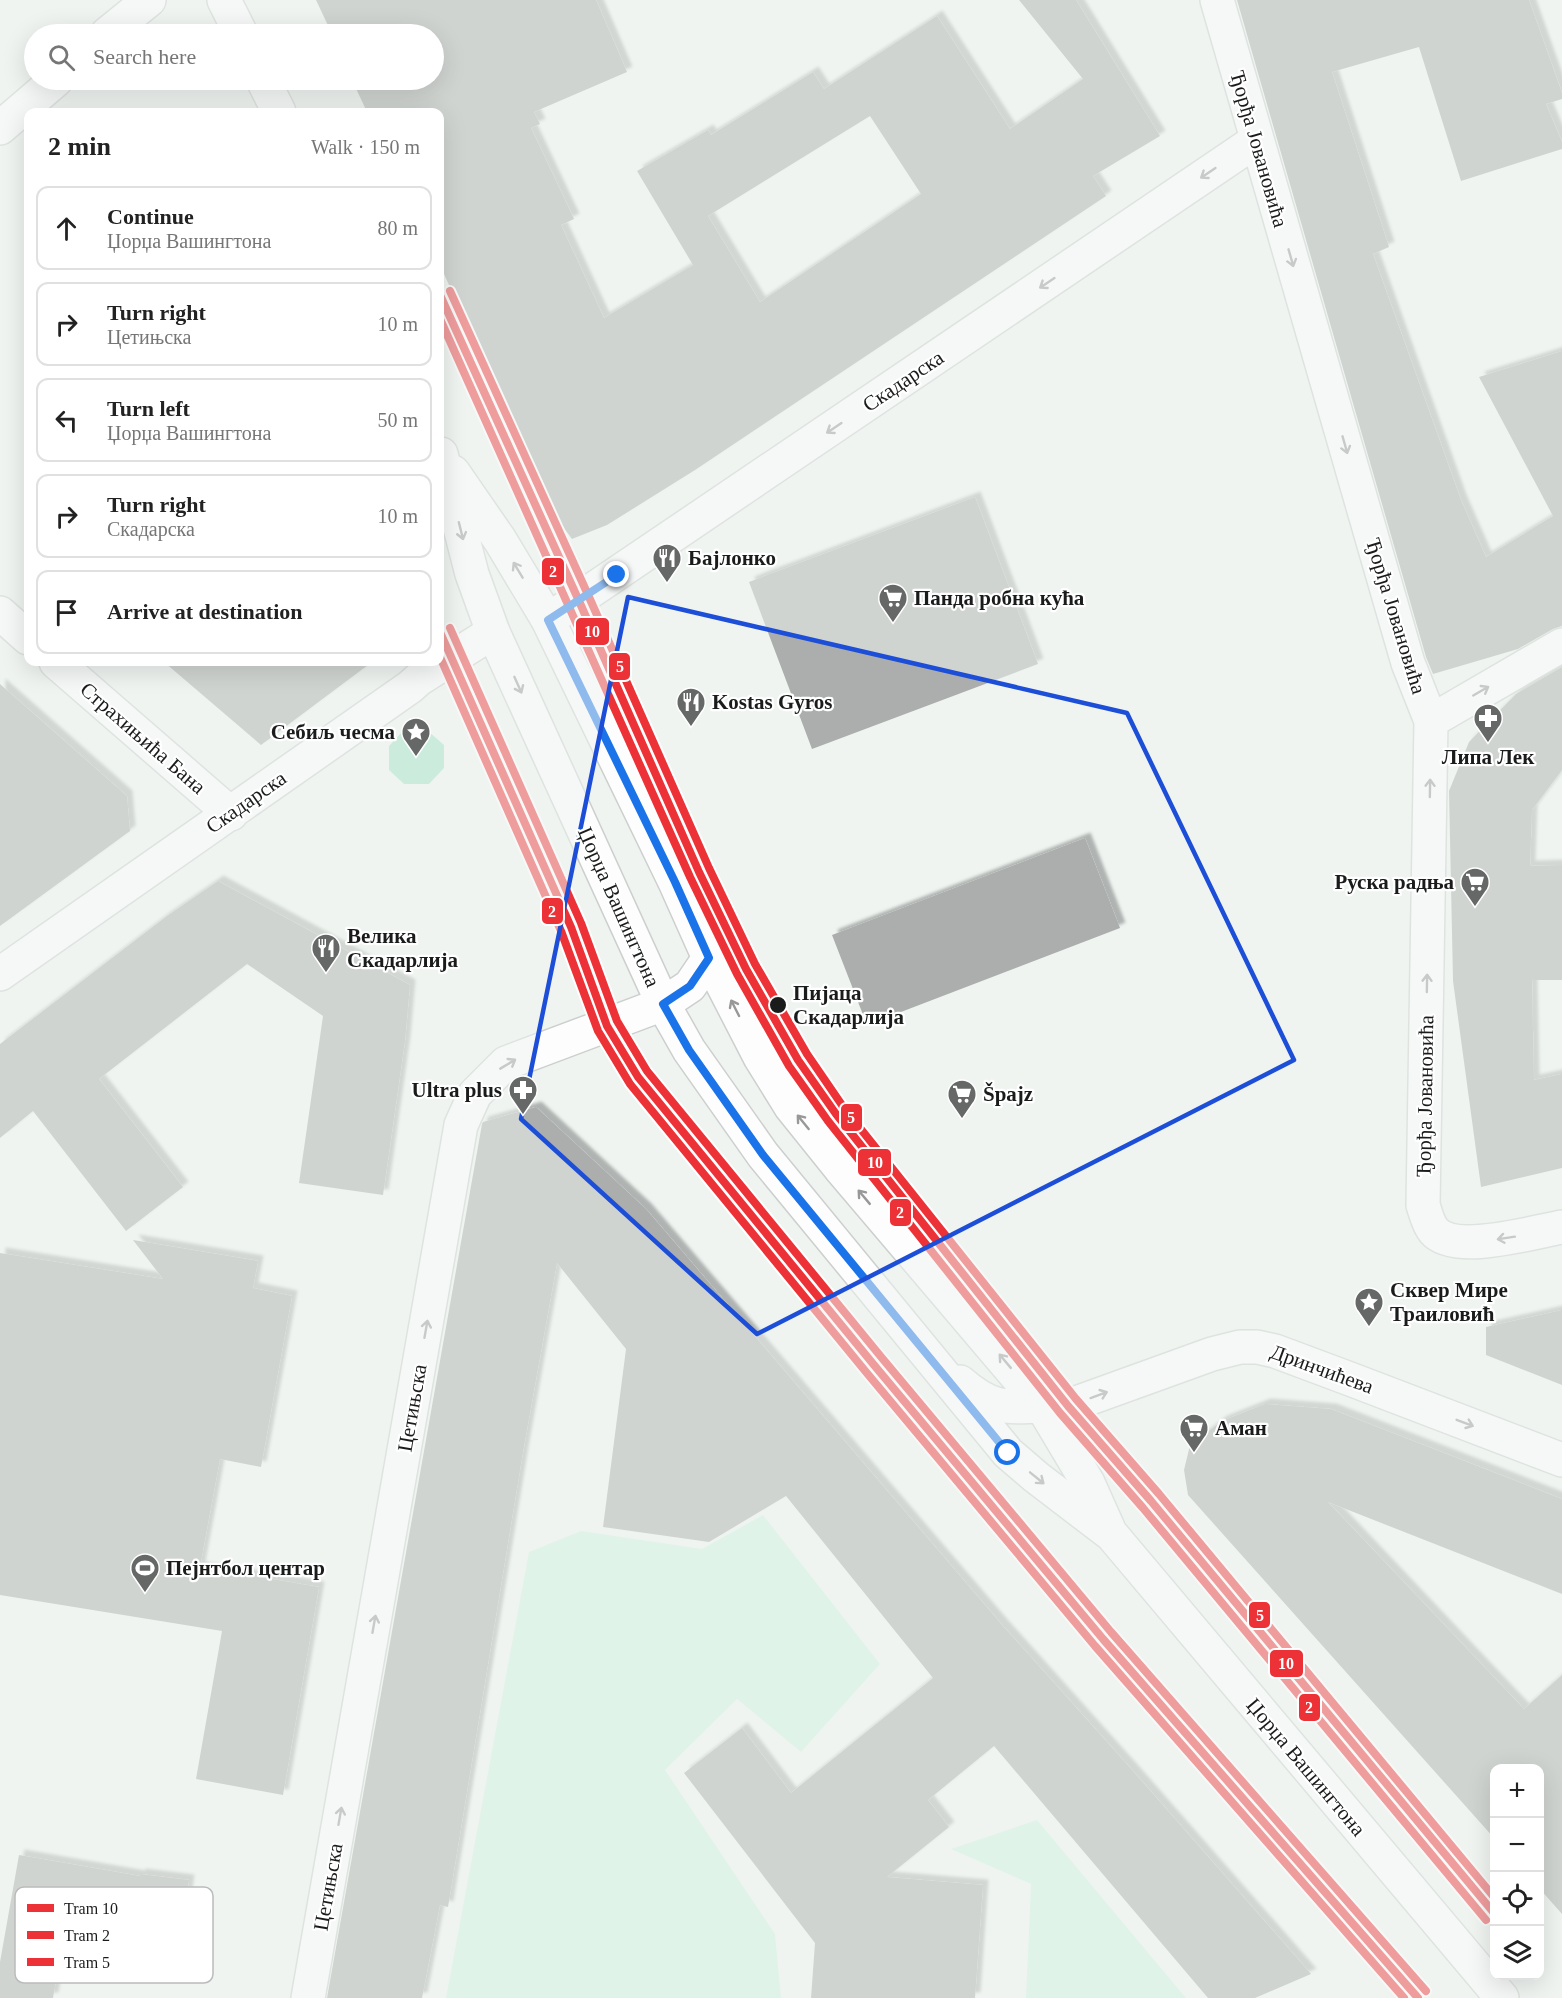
<!DOCTYPE html>
<html lang="en">
<head>
<meta charset="utf-8">
<style>
  :root { --surface:#fff; --page:#f2f2f2; --text:#222; --muted:#767676; --line:#e0e0e0 }
  body { margin:0; font-family:"Times New Roman",serif; background:var(--page); color:var(--text) }
  .controls { position:absolute; right:18px; bottom:18px; display:grid; overflow:hidden; border-radius:12px; box-shadow:0 6px 24px #0002 }
  .controls button { width:54px; height:54px; display:grid; place-items:center; padding:0; border:0; border-bottom:2px solid var(--line); background:var(--surface); color:var(--text); font:30px sans-serif }
  .stop { position:absolute; width:18px; height:18px; margin:-14px; border:4px solid #1a73e8; border-radius:50%; background:#fff }
  .stop.end { background:#1a73e8; border-color:#fff; box-shadow:0 2px 6px #0008 }
  .list { margin:0; padding:0; list-style:none }
  h2 { display:flex; justify-content:space-between; align-items:center; height:78px; margin:0; padding:0 24px; font-size:26px }
  h2 small { font-size:20px; font-weight:400; color:var(--muted) }
  .list li { display:grid; grid-template-columns:39px 1fr auto; gap:18px; align-items:center; box-sizing:border-box; height:84px; margin:0 12px 12px; padding:0 12px; border:2px solid var(--line); border-radius:12px }
  .list b { display:block; font-size:22px; white-space:nowrap }
  .list p { margin:0; font-size:20px; white-space:nowrap; color:var(--muted) }
  .list em { font-size:20px; font-style:normal; color:var(--muted) }
  .icon { flex:none; width:33px; height:33px; fill:none; stroke:currentColor; stroke-width:2; stroke-linecap:round; stroke-linejoin:round }
  .map { position:relative; flex:none; width:1562px; height:1998px; overflow:hidden }
  .search { position:absolute; background:var(--surface); box-shadow:0 6px 24px #0002; left:24px; top:24px; width:420px; height:66px; display:flex; align-items:center; gap:15px; box-sizing:border-box; padding:0 21px; border-radius:33px; color:var(--muted); font-size:22px }
  .panel { position:absolute; background:var(--surface); box-shadow:0 6px 24px #0002; left:24px; top:108px; width:420px; height:558px; border-radius:12px }
  .map>svg:first-child { display:block }
  .green { fill:#cdf2e0 }
  .water { fill:#a1e2c6 }
  .building { fill:#abaeac; fill-rule:evenodd; filter:url(#shadow) }
  .lines { fill:none; stroke-linecap:round; stroke-linejoin:round }
  .minor-casing { stroke:#cccfcd; stroke-width:36 }
  .major-casing { stroke:#cccfcd; stroke-width:36 }
  .minor { stroke:#fdfdfd; stroke-width:33 }
  .major { stroke:#fdfdfd; stroke-width:33 }
  .tram-1-casing { stroke:#fff; stroke-width:12 }
  .tram-2-casing { stroke:#fff; stroke-width:12 }
  .tram-3-casing { stroke:#fff; stroke-width:12 }
  .tram-1 { stroke:#ed3237; stroke-width:8 }
  .tram-2 { stroke:#ed3237; stroke-width:8 }
  .tram-3 { stroke:#ed3237; stroke-width:8 }
  .oneway { stroke:#979897 }
  .route { stroke:#1a73e8; stroke-width:8 }
  .marked { fill:none; stroke:#1d4ed8; stroke-width:4.5; stroke-linejoin:round }
  .stop-dot { fill:#1a1c1b; stroke:#fff; stroke-width:2 }
  .labels { text-anchor:middle; dominant-baseline:central; stroke-width:4.5; stroke-linejoin:round; paint-order:stroke }
  .street-label { font-size:21px; fill:#1a1c1b; stroke:#fff }
  .poi-label { font-size:21px; font-weight:bold; fill:#1a1c1b; stroke:#fff; text-anchor:start }
  .stop-label { font-size:21px; font-weight:bold; fill:#1a1c1b; stroke:#fff; text-anchor:start }
  .key { fill:#fff; stroke:#babbbb; stroke-width:1.5 }
  .key-label { font-size:16px; fill:#1a1c1b }
  .line-badge { stroke:#fff; stroke-width:2 }
  .badge-label { font-size:16px; text-anchor:middle; font-weight:bold; fill:#fff }
</style>
</head>
<body>
<div class="map">
<svg width="1562" height="1998" viewBox="0 0 1562 1998">
  <defs>
    <filter id="shadow"><feDropShadow dx="5.5" dy="-5.5" stdDeviation="1.5" flood-color="#0004"/></filter>
  </defs>
  <rect width="100%" height="100%" fill="#eff4f1"/>
  <!-- green -->
  <path class="green" d="M763 1515 880 1664 801 1752 737 1699 665 1770 775 1934 781 1998H446L529 1552 581 1531 702 1549Z
    M1037 1820 1186 1998H1026L1031 1884 951 1849Z"/>
  <!-- water -->
  <path class="water" d="M403 731H428L444 745V768L429 784H404L389 770V746Z"/>
  <!-- building -->
  <path class="building" d="M316 0H596L627 72 534 112 540 124 531 128 574 219 561 225 604 318 693 265 637 171 708 130 711 135 813 72 824 89 937 16 1010 129 1083 79 1019 0H1076L1160 136 1093 176 1106 196 695 470 607 525 572 539 558 520 519 441 440 265V112H367L352 80H434V34H332ZM870 116 921 194 760 302 708 216Z
    M1237 0H1529L1562 93V99L1546 104 1562 142V149L1461 181 1419 47 1332 72 1389 247 1373 254 1461 500 1486 557 1553 516 1479 377 1562 351V626L1553 629 1518 649 1433 674 1426 657Z
    M975 497 1038 664 812 749 749 582Z
    M164 662H372L261 745Z
    M1562 667V770L1532 810 1530 866 1562 865V980H1532L1534 1080 1562 1074V1168L1481 1187 1453 981 1449 791 1469 742 1516 694Z
    M0 684 127 796 130 831 0 926Z
    M1085 838 1120 928 867 1025 832 935Z
    M218 881 410 985 405 1041 383 1195 299 1183 323 1016 247 964 99 1079 183 1187 126 1231 33 1111 0 1138V1044L167 916Z
    M536 1107 646 1209 1003 1626 1133 1771 1311 1974 1255 1998H1208L994 1746 928 1800 949 1827 887 1877 983 1885 975 1998H811L815 1943 684 1773 742 1728 791 1793 933 1678 786 1496 709 1542 603 1527 626 1349 557 1263 523 1452 448 1907 440 1905 422 1998H327L482 1124 483 1122Z
    M133 1240 258 1261 253 1288 292 1296 261 1467 220 1459 200 1567 319 1587 283 1795 196 1779 222 1631 0 1595V1253L163 1279Z
    M1562 1310V1385L1486 1355V1327Z
    M1265 1404 1331 1409 1562 1499V1594L1328 1502 1524 1709 1562 1675V1914L1539 1888V1768H1494V1838L1188 1495 1184 1470 1190 1445 1222 1421Z
    M19 1855 140 1876V1874L189 1880 183 1921 136 1915 135 1925 67 1915 53 1998H0V1962Z"/>
  <g class="lines">
    <!-- minor casing -->
    <g class="minor-casing">
      <path id="minor" d="M1217 0 1408 663 1431 721 1423 1205C1426 1214 1428 1224 1434 1231 1455 1255 1534 1232 1562 1227
        M0 613 28 638
        M548 620 1257 140
        M56 662 231 814
        M1431 721 1562 645
        M0 974 410 687 419 679 493 632
        M1042 1406H1068L1212 1354 1240 1347H1257L1275 1351 1350 1379 1562 1460
        M308 1998 461 1125 475 1094 506 1063 663 1004 690 986 709 958"/>
    </g>
    <!-- major casing -->
    <g class="major-casing">
      <path id="major" d="M224 0 241 34
        M107 34 149 0
        M263 80 279 112
        M0 128 56 80
        M441 454 472 574 493 632 663 1004 689 1050 763 1155 1008 1453 1036 1477 1112 1535 1502 1998
        M453 472 500 540 548 620 675 882 709 958 760 1057 791 1107 840 1168 1042 1406 1088 1483 1109 1530
        M960 1382C990 1408 1004 1408 1042 1406"/>
    </g>
    <!-- minor -->
    <use href="#minor" class="minor"/>
    <!-- major -->
    <use href="#major" class="major"/>
    <!-- tram-1 casing -->
    <g class="tram-1-casing">
      <path id="tram-1" d="M440 295 579 601 699 872 746 969 798 1060 836 1114 1068 1406 1151 1501 1494 1913
        M440 632 571 927 607 1026 638 1077 874 1365 1103 1639 1418 1998"/>
    </g>
    <!-- tram-2 casing -->
    <g class="tram-2-casing">
      <path id="tram-2" d="M440 319 690 877 737 974 789 1066 828 1121 1060 1413 1143 1508 1486 1920
        M440 657 561 931 598 1031 630 1084 866 1372 1095 1646 1404 1998"/>
    </g>
    <!-- tram-3 casing -->
    <g class="tram-3-casing">
      <path id="tram-3" d="M450 291 589 597 709 868 755 964 807 1054 844 1108 1076 1399 1159 1494 1494 1897
        M450 628 581 923 617 1021 647 1071 882 1358 1111 1632 1426 1991"/>
    </g>
    <!-- tram-1 -->
    <use href="#tram-1" class="tram-1"/>
    <!-- tram-2 -->
    <use href="#tram-2" class="tram-2"/>
    <!-- tram-3 -->
    <use href="#tram-3" class="tram-3"/>
  </g>
  <!-- one-way arrows -->
  <defs><path id="oneway-shaft" d="M-6 0H5M1.5-3L5.5 0L1.5 3" fill="none" stroke-width="1.6" stroke-linecap="round" stroke-linejoin="round" transform="scale(1.5)"/></defs>
  <g class="oneway">
    <use href="#oneway-shaft" transform="translate(1208 173) rotate(146)"/>
    <use href="#oneway-shaft" transform="translate(1291 258) rotate(74)"/>
    <use href="#oneway-shaft" transform="translate(1047 283) rotate(146)"/>
    <use href="#oneway-shaft" transform="translate(834 428) rotate(146)"/>
    <use href="#oneway-shaft" transform="translate(1345 445) rotate(74)"/>
    <use href="#oneway-shaft" transform="translate(461 531) rotate(76)"/>
    <use href="#oneway-shaft" transform="translate(518 570) rotate(-121)"/>
    <use href="#oneway-shaft" transform="translate(518 685) rotate(66)"/>
    <use href="#oneway-shaft" transform="translate(1481 691) rotate(-30)"/>
    <use href="#oneway-shaft" transform="translate(1430 788) rotate(-89)"/>
    <use href="#oneway-shaft" transform="translate(1427 983) rotate(-89)"/>
    <use href="#oneway-shaft" transform="translate(735 1008) rotate(-117)"/>
    <use href="#oneway-shaft" transform="translate(508 1064) rotate(-31)"/>
    <use href="#oneway-shaft" transform="translate(803 1122) rotate(-129)"/>
    <use href="#oneway-shaft" transform="translate(864 1197) rotate(-130)"/>
    <use href="#oneway-shaft" transform="translate(1506 1238) rotate(171)"/>
    <use href="#oneway-shaft" transform="translate(426 1329) rotate(-80)"/>
    <use href="#oneway-shaft" transform="translate(1005 1361) rotate(-130)"/>
    <use href="#oneway-shaft" transform="translate(1099 1395) rotate(-20)"/>
    <use href="#oneway-shaft" transform="translate(1465 1423) rotate(21)"/>
    <use href="#oneway-shaft" transform="translate(1037 1478) rotate(39)"/>
    <use href="#oneway-shaft" transform="translate(374 1624) rotate(-80)"/>
    <use href="#oneway-shaft" transform="translate(340 1816) rotate(-80)"/>
  </g>
  <g class="lines">
    <!-- route -->
    <path class="route" d="M617 575 548 620 675 882 709 958 690 986 663 1004 689 1050 763 1155 1008 1453"/>
  </g>
  <!-- marked area -->
  <path d="M0 0H1562V1998H0ZM628 597 1127 713 1294 1060 757 1334 521 1119Z" fill="#eff4f1" fill-opacity=".55" fill-rule="evenodd"/>
  <path class="marked" d="M628 597 1127 713 1294 1060 757 1334 521 1119Z"/>
  <!-- icons -->
  <defs>
    <g id="restaurant-pin" transform="scale(1.5)"><path d="M0 17L-7.5 6A9.5 9.5 0 1 1 7.5 6Z" fill="#656866" stroke="#fff"/><path d="M-5-6h1v4h1v-4h1v4h1v-4h1v5L-1.5 .5V6h-2V.5L-5-1ZM5-6V6H3V1.5H1.5Q1.5-4 5-6Z" fill="#fff"/></g>
    <g id="supermarket-pin" transform="scale(1.5)"><path d="M0 17L-7.5 6A9.5 9.5 0 1 1 7.5 6Z" fill="#656866" stroke="#fff"/><path d="M-6-5.5h2.5l.6 2H6L4.5 2H-2.5L-4.4-4H-6ZM-1.5 3.2a1.3 1.3 0 1 0 .1 0ZM3 3.2a1.3 1.3 0 1 0 .1 0Z" fill="#fff"/></g>
    <g id="pharmacy-pin" transform="scale(1.5)"><path d="M0 17L-7.5 6A9.5 9.5 0 1 1 7.5 6Z" fill="#656866" stroke="#fff"/><path d="M-2-6h4v4h4v4h-4v4h-4v-4h-4v-4h4Z" fill="#fff"/></g>
    <g id="sight-pin" transform="scale(1.5)"><path d="M0 17L-7.5 6A9.5 9.5 0 1 1 7.5 6Z" fill="#656866" stroke="#fff"/><path d="M0-6L1.8-2.2L6-1.7L2.9 1.2L3.7 5.4L0 3.3L-3.7 5.4L-2.9 1.2L-6-1.7L-1.8-2.2Z" fill="#fff"/></g>
    <g id="stadium-pin" transform="scale(1.5)"><path d="M0 17L-7.5 6A9.5 9.5 0 1 1 7.5 6Z" fill="#656866" stroke="#fff"/><path d="M0-5a6.5 5 0 1 0 0 10a6.5 5 0 1 0 0-10ZM-3.5-1.8h7v3.6h-7Z" fill="#fff"/></g>
  </defs>
  <g fill-rule="evenodd">
    <use href="#restaurant-pin" x="667" y="558"/>
    <use href="#supermarket-pin" x="893" y="598"/>
    <use href="#restaurant-pin" x="691" y="702"/>
    <use href="#pharmacy-pin" x="1488" y="718"/>
    <use href="#sight-pin" x="416" y="732"/>
    <use href="#supermarket-pin" x="1475" y="882"/>
    <use href="#restaurant-pin" x="326" y="948"/>
    <use href="#pharmacy-pin" x="523" y="1090"/>
    <use href="#supermarket-pin" x="962" y="1094"/>
    <use href="#sight-pin" x="1369" y="1302"/>
    <use href="#supermarket-pin" x="1194" y="1428"/>
    <use href="#stadium-pin" x="145" y="1568"/>
  </g>
  <!-- markers -->
  <circle class="stop-dot" cx="778" cy="1005" r="9"/>
  <g class="labels">
    <!-- street labels -->
    <g class="street-label">
      <text transform="translate(1259 149) rotate(74)">Ђорђа Јовановића</text>
      <text transform="translate(903 381) rotate(-34)">Скадарска</text>
      <text transform="translate(1396 616) rotate(73)">Ђорђа Јовановића</text>
      <text transform="translate(143 738) rotate(41)">Страхињића Бана</text>
      <text transform="translate(246 802) rotate(-35)">Скадарска</text>
      <text transform="translate(619 907) rotate(66)">Џорџа Вашингтона</text>
      <text transform="translate(1425 1096) rotate(-89)">Ђорђа Јовановића</text>
      <text transform="translate(1322 1369) rotate(20)">Дринчићева</text>
      <text transform="translate(412 1408) rotate(-80)">Цетињска</text>
      <text transform="translate(1306 1767) rotate(50)">Џорџа Вашингтона</text>
      <text transform="translate(328 1887) rotate(-80)">Цетињска</text>
    </g>
    <!-- poi labels -->
    <g class="poi-label">
      <text x="688" y="558">Бајлонко</text>
      <text x="914" y="598">Панда робна кућа</text>
      <text x="712" y="702">Kostas Gyros</text>
      <text x="395" y="732" text-anchor="end">Себиљ чесма</text>
      <text x="1488" y="757" text-anchor="middle">Липа Лек</text>
      <text x="1454" y="882" text-anchor="end">Руска радња</text>
      <text x="347" y="936">Велика<tspan x="347" dy="24">Скадарлија</tspan></text>
      <text x="502" y="1090" text-anchor="end">Ultra plus</text>
      <text x="983" y="1094">Špajz</text>
      <text x="1390" y="1290">Сквер Мире<tspan x="1390" dy="24">Траиловић</tspan></text>
      <text x="1215" y="1428">Аман</text>
      <text x="166" y="1568">Пејнтбол центар</text>
    </g>
    <!-- stop labels -->
    <g class="stop-label">
      <text x="793" y="993">Пијаца<tspan x="793" dy="24">Скадарлија</tspan></text>
    </g>
  </g>
  <!-- legend -->
  <rect x="15" y="1887" width="198" height="96" rx="9" class="key"/>
  <rect x="27" y="1904" width="27" height="8" fill="#ed3237"/>
  <rect x="27" y="1931" width="27" height="8" fill="#ed3237"/>
  <rect x="27" y="1958" width="27" height="8" fill="#ed3237"/>
  <g class="key-label">
    <text x="64" y="1914">Tram 10</text>
    <text x="64" y="1941">Tram 2</text>
    <text x="64" y="1968">Tram 5</text>
  </g>
  <g class="line-badge">
    <rect x="541" y="557" width="24" height="29" rx="6" fill="#ed3237"/>
    <rect x="575" y="617" width="35" height="29" rx="6" fill="#ed3237"/>
    <rect x="608" y="652" width="23" height="29" rx="6" fill="#ed3237"/>
    <rect x="541" y="897" width="23" height="28" rx="6" fill="#ed3237"/>
    <rect x="840" y="1103" width="23" height="29" rx="6" fill="#ed3237"/>
    <rect x="857" y="1148" width="35" height="29" rx="6" fill="#ed3237"/>
    <rect x="889" y="1198" width="23" height="29" rx="6" fill="#ed3237"/>
    <rect x="1248" y="1601" width="23" height="28" rx="6" fill="#ed3237"/>
    <rect x="1269" y="1649" width="35" height="29" rx="6" fill="#ed3237"/>
    <rect x="1298" y="1693" width="23" height="29" rx="6" fill="#ed3237"/>
  </g>
  <g class="badge-label">
    <text x="553" y="577">2</text>
    <text x="592" y="637">10</text>
    <text x="620" y="672">5</text>
    <text x="552" y="917">2</text>
    <text x="851" y="1123">5</text>
    <text x="875" y="1168">10</text>
    <text x="900" y="1218">2</text>
    <text x="1260" y="1621">5</text>
    <text x="1286" y="1669">10</text>
    <text x="1309" y="1713">2</text>
  </g>
</svg>
<div class="controls">
<button>+</button>
<button>−</button>
<button><svg class="icon" aria-label="locate" viewBox="0 0 24 24"><circle cx="12" cy="12" r="6"/><path d="M12 2v4M12 18v4M2 12h4M18 12h4"/></svg></button>
<button><svg class="icon" aria-label="layers" viewBox="0 0 24 24"><path d="M12 4l9 5-9 5-9-5zM3 14l9 5 9-5"/></svg></button>
</div>
<div class="stop" style="left:1008px;top:1453px"></div>
<div class="stop end" style="left:617px;top:575px"></div>
<div class="search"><svg class="icon" aria-label="search" viewBox="0 0 24 24"><circle cx="10" cy="10" r="6"/><path d="M15 15l6 6"/></svg>Search here</div>
<section class="panel">
<h2>2 min<small>Walk · 150 m</small></h2>
<ul class="list">
<li><svg class="icon" aria-label="ahead" viewBox="0 0 24 24"><path d="M12 20V5M6 11l6-6 6 6"/></svg><div><b>Continue</b><p>Џорџа Вашингтона</p></div><em>80 m</em></li>
<li><svg class="icon" aria-label="right" viewBox="0 0 24 24"><path d="M7 20v-9h11M14 6l5 5-5 5"/></svg><div><b>Turn right</b><p>Цетињска</p></div><em>10 m</em></li>
<li><svg class="icon" aria-label="left" viewBox="0 0 24 24"><path d="M17 20v-9H6M10 6l-5 5 5 5"/></svg><div><b>Turn left</b><p>Џорџа Вашингтона</p></div><em>50 m</em></li>
<li><svg class="icon" aria-label="right" viewBox="0 0 24 24"><path d="M7 20v-9h11M14 6l5 5-5 5"/></svg><div><b>Turn right</b><p>Скадарска</p></div><em>10 m</em></li>
<li><svg class="icon" aria-label="arrive" viewBox="0 0 24 24"><path d="M6 21V4h12l-3 4 3 4H6"/></svg><div><b>Arrive at destination</b></div></li>
</ul>
</section>
</div>
</body>
</html>
